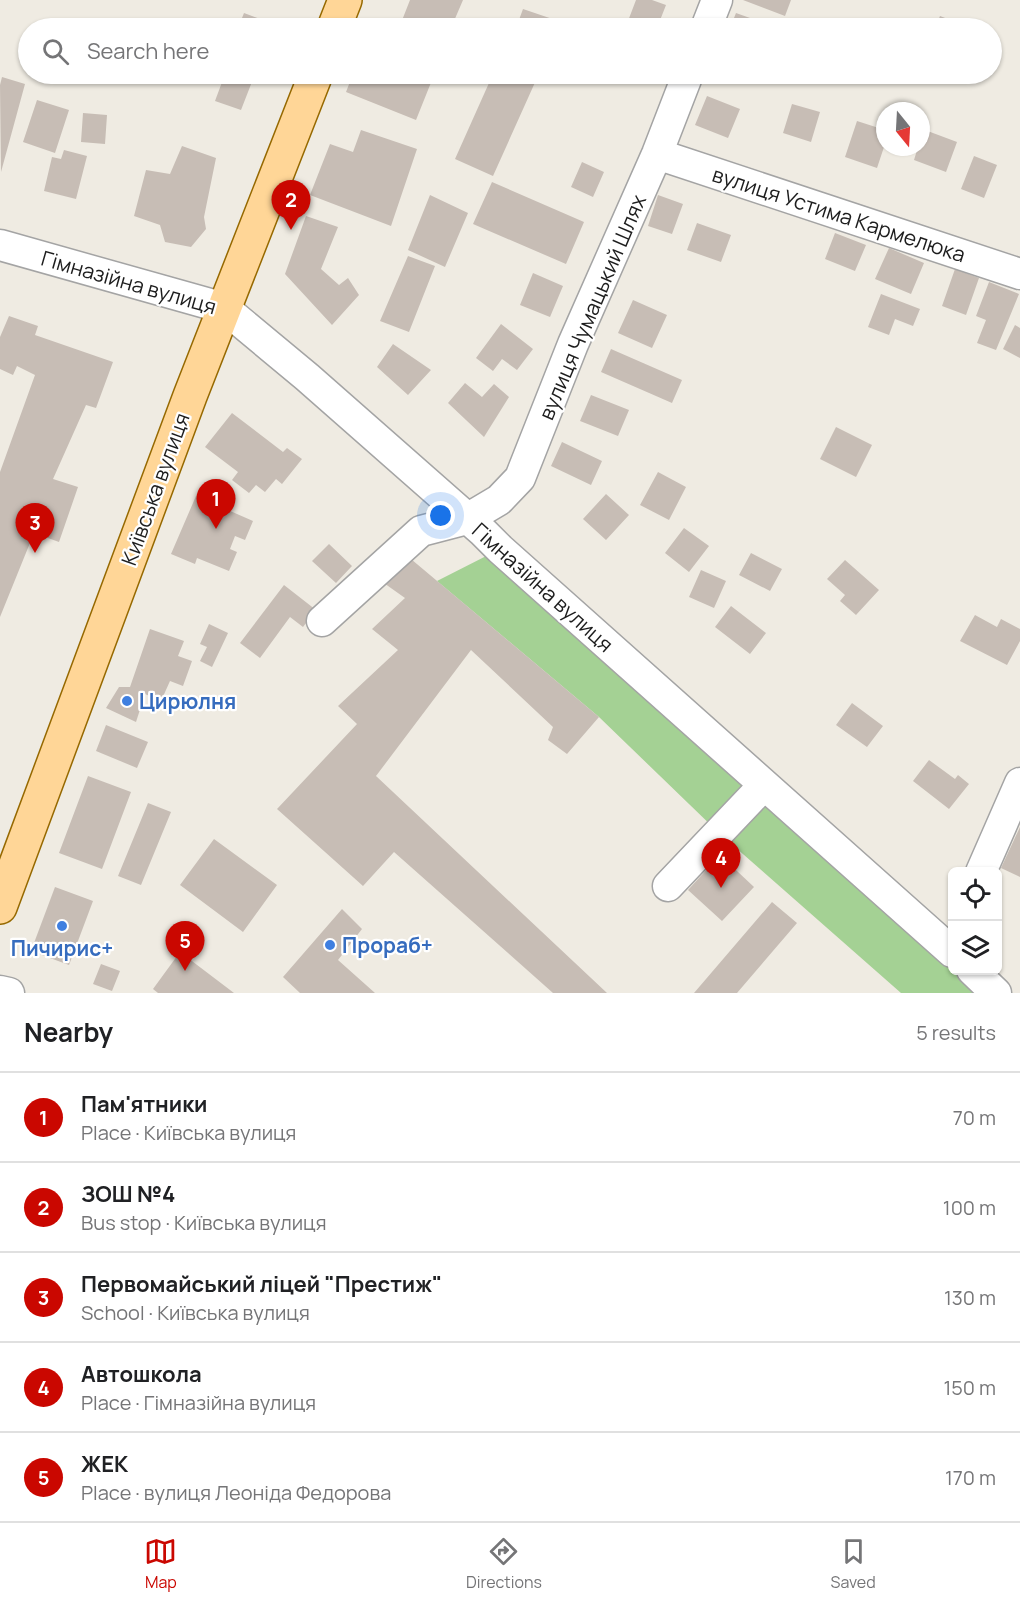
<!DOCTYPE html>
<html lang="en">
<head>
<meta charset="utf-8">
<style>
  :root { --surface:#fff; --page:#f2f2f2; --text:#202124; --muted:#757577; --line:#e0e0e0; --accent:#ca0700 }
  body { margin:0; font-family:Manrope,sans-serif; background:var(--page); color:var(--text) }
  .controls { position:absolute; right:18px; bottom:18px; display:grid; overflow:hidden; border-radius:9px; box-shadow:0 2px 4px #0004 }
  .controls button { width:54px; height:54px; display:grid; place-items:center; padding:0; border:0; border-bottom:2px solid var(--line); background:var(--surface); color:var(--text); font:30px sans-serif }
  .compass { position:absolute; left:876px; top:102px; width:54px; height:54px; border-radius:50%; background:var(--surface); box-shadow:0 2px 4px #0004; rotate:162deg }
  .you { position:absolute; left:441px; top:516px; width:21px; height:21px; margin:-15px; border:4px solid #fff; border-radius:50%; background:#1a73e8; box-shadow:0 0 0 9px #1a73e833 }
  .badge { display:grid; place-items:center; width:39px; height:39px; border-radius:50%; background:var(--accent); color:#fff; font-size:20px; font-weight:700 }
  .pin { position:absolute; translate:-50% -50px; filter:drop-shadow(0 2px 3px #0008) }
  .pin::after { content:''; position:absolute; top:32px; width:21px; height:18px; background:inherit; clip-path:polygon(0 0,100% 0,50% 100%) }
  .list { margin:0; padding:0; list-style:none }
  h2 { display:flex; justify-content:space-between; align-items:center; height:78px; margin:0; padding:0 24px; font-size:26px }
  h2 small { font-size:20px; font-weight:400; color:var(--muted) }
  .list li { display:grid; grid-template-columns:39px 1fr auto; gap:18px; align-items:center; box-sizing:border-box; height:90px; padding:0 24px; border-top:2px solid var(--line) }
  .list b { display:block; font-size:22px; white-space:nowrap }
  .list p { margin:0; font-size:20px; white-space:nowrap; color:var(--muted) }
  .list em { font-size:20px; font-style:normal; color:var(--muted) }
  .icon { flex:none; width:33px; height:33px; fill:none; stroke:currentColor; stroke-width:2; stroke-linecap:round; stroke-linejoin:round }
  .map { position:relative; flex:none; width:1020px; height:993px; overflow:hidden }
  .search { position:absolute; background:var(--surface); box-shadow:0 2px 4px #0004; left:18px; right:18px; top:18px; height:66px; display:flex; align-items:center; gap:15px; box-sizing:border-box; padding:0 21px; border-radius:33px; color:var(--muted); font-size:22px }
  .sheet { height:528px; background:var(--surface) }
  nav { display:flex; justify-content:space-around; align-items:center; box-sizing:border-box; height:84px; border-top:2px solid var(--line); background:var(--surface); font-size:16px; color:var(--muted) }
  nav a { display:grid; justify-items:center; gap:3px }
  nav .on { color:var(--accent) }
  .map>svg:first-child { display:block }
  .forest { fill:#a4d194 }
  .building { fill:#c7bdb5 }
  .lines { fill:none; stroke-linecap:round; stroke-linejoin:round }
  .minor-casing { stroke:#a4a4a4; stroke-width:33 }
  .major-casing { stroke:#966900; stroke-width:36 }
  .minor { stroke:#fff; stroke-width:30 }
  .major { stroke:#ffd697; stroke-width:33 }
  .shop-dot { fill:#3f7fe0; stroke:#fff; stroke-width:2 }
  .labels { text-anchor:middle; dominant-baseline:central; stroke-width:4.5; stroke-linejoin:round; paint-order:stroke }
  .street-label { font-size:21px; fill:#1d1d1d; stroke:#fff }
  .shop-label { font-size:21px; font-weight:bold; fill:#366cbe; stroke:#fff; text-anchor:start }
</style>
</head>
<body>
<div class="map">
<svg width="1020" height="993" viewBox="0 0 1020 993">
  <rect width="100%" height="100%" fill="#efebe2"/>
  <!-- forest -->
  <path class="forest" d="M500 549 952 952V970L972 971 996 993H901L719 833 599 717 437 581Z"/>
  <!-- building -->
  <path class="building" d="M410 0H463L451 28H399Z
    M636 0H652L666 5 657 28H647L628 21Z
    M743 0H791L785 16Z
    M523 9 579 28H516Z
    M244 13 274 24 272 28H238Z
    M736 13 778 28H730Z
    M940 16 971 28H935Z
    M225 74H255L241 110 215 101Z
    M353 74H415L432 80 416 120 346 92Z
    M493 74H527L537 78 493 176 455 159Z
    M2 77 25 84 1 172 0 85Z
    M707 96 740 109 728 138 695 125Z
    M37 100 69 110 55 153 23 142Z
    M792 104 820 112 811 142 783 133Z
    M83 113 107 115 105 144 81 142Z
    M857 121 885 130V144L877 168 845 157Z
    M361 130 417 149 391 226 310 195 330 144 353 152Z
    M925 130 957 142 946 172 914 160 918 147H921Z
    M182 146 216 158 204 217 206 229 191 247 165 242 160 225 134 216 146 170 170 174Z
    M64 150 87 156 76 199 44 191 52 157 61 159Z
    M974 156 997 165 984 198 961 189Z
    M582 162 604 172 593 197 571 187Z
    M492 182 584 222 566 264 473 224Z
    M430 195 468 213 445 267 408 250Z
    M658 195 683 204 672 234 648 226Z
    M306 216 338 227 321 269 339 285 348 278 359 295 332 325 285 274Z
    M697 223 731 235 721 262 687 250Z
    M835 233 866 245 855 271 825 259Z
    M889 248 924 263 911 294 875 279Z
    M408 256 435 266 409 332 380 321Z
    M955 269 979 278 966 315 942 306Z
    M533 273 563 286 550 317 520 305Z
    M989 282 1019 294 996 350 977 343 986 320 976 316Z
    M881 294 920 309 913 326 895 319 889 335 868 327Z
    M633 300 667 315 652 348 618 333Z
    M9 316 38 326 35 335 113 362 96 408 86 405 53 479 78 487 59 542 34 533 0 617V472L35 375 17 366 13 375 0 369V337Z
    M501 324 533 349 517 370 502 359 493 371 476 358Z
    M1015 325 1020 328V358L1003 349Z
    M393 344 431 370 408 395 377 367Z
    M611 349 682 380 672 403 601 372Z
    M465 383 482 397 494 384 509 397 484 437 448 403Z
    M591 395 629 410 618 436 580 421Z
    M232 413 283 452 287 448 302 459 282 484 276 479 265 492 256 485 249 493 232 480 238 472 205 447Z
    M836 427 872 445 856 477 820 459Z
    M562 442 602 461 591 485 551 466Z
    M658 472 686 487 669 520 640 505Z
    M606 494 629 515 606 540 583 519Z
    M196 496 253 521 245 540 235 536 230 549 237 552 229 571 197 558 195 564 171 554Z
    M684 528 709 546 689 572 665 553Z
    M329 544 352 566 336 583 312 561Z
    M751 553 782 569 770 591 739 575Z
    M405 554 599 717 567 754 548 740 553 727 471 650 376 776 607 993H553L394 852 363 886 277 809 357 724 338 706 398 650 372 629 405 598 381 581Z
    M845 560 879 590 856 615 840 601 845 595 827 579Z
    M701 570 726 581 714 608 689 597Z
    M284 585 316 610 303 627 290 617 260 658 240 643Z
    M731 606 766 633 750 654 715 627Z
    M975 615 997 627 1001 619 1020 629V641L1007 665 960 641Z
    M209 624 228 633 212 667 200 661 207 647 200 644Z
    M150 629 184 641 178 656 192 661 183 686 170 681 161 701 145 694 136 722 106 708 119 687H130Z
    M852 703 883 726 867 747 836 725Z
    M106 725 148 742 137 768 96 751Z
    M929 760 955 779 958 775 969 784 949 809 913 781Z
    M88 776 131 792 102 869 59 853Z
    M148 803 171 812 141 885 118 876Z
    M1020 827V877L1001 868Z
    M214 839 277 885 243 932 180 885Z
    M720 855 754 887 722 921 688 890Z
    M55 887 93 901 69 965 31 951Z
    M772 902 797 923 737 993H694Z
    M342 909 362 929 338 960 375 993H300L283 977Z
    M180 952 234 993H158L153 989Z
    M101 964 120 971 112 991 93 984Z"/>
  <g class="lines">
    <!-- minor casing -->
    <g class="minor-casing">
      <path id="minor" d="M706 28 717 0
        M657 154 1020 274
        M0 245 224 308 307 377 482 531 500 549 952 952
        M322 621 421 531 467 519 499 500 520 478 573 344 657 154 688 74
        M981 872 1020 783
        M668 886 764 785
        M972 970 996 993
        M0 991 9 993"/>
    </g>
    <!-- major casing -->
    <g class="major-casing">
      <path id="major" d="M334 28 345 0
        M0 907 190 396 316 74"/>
    </g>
    <!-- minor -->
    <use href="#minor" class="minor"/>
    <!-- major -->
    <use href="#major" class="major"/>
  </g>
  <!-- markers -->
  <g class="shop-dot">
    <circle cx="127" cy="701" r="6"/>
    <circle cx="62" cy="926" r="6"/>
    <circle cx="330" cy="945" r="6"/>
  </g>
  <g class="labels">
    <!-- street labels -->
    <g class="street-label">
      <text transform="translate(839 214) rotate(18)">вулиця Устима Кармелюка</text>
      <text transform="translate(129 282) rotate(16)">Гімназійна вулиця</text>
      <text transform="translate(592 307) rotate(-67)">вулиця Чумацький Шлях</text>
      <text transform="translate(155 489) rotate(-70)">Київська вулиця</text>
      <text transform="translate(543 587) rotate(42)">Гімназійна вулиця</text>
    </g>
    <!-- shop labels -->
    <g class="shop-label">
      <text x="139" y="701">Цирюлня</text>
      <text x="342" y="945">Прораб+</text>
      <text x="62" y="948" text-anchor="middle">Пичирис+</text>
    </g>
  </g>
</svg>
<div class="controls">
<button><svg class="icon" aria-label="locate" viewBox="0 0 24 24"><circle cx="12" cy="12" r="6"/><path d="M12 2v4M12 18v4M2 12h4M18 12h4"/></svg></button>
<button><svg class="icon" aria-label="layers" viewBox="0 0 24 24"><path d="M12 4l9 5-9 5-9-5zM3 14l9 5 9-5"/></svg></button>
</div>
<svg class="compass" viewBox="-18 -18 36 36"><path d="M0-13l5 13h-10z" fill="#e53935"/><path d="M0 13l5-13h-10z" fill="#757577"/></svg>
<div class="you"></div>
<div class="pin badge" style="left:216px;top:529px">1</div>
<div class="pin badge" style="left:291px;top:230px">2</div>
<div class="pin badge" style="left:35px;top:553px">3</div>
<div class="pin badge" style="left:721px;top:888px">4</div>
<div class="pin badge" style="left:185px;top:971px">5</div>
<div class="search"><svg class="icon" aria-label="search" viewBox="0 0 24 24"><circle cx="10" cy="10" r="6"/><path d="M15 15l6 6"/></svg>Search here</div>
</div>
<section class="sheet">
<h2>Nearby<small>5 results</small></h2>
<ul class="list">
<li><span class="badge">1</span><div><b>Пам'ятники</b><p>Place · Київська вулиця</p></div><em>70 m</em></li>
<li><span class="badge">2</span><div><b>ЗОШ №4</b><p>Bus stop · Київська вулиця</p></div><em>100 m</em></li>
<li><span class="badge">3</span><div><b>Первомайський ліцей &quot;Престиж&quot;</b><p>School · Київська вулиця</p></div><em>130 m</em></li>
<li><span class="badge">4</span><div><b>Автошкола</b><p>Place · Гімназійна вулиця</p></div><em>150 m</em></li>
<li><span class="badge">5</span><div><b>ЖЕК</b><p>Place · вулиця Леоніда Федорова</p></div><em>170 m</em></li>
</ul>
</section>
<nav>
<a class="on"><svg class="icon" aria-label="map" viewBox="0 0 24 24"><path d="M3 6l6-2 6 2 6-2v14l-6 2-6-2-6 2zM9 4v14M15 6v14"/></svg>Map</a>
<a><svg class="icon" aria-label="directions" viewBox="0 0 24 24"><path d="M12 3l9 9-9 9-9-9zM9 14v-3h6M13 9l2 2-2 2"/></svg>Directions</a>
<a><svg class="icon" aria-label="saved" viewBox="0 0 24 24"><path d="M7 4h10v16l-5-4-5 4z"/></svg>Saved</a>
</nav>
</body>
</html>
